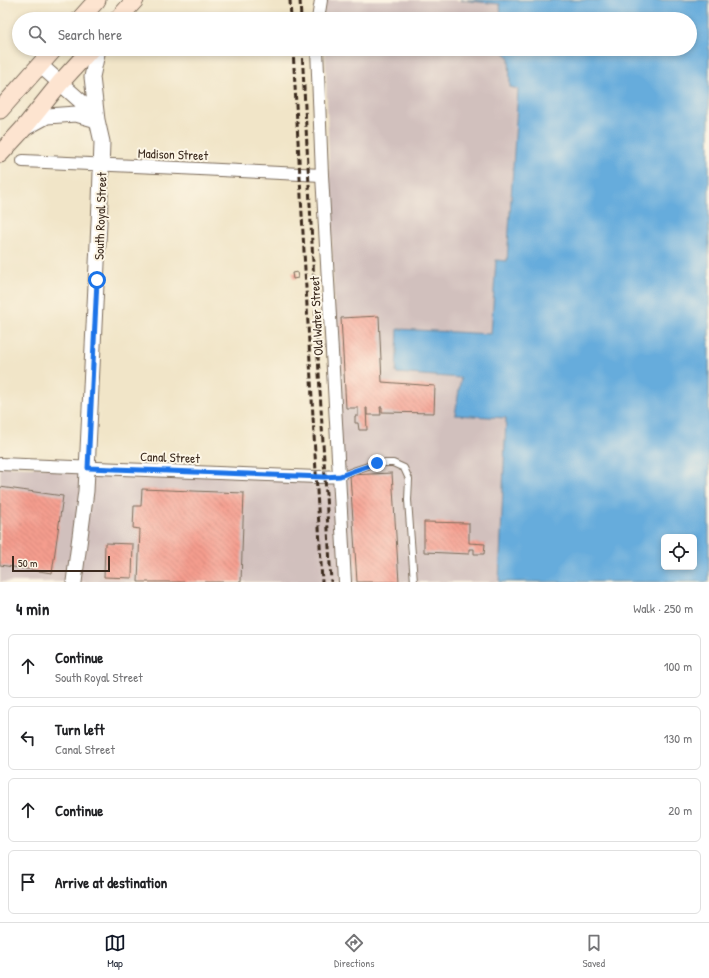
<!DOCTYPE html>
<html lang="en">
<head>
<meta charset="utf-8">
<style>
  :root { --surface:#fff; --page:#f2f2f2; --text:#202124; --muted:#757577; --line:#e0e0e0; --accent:#111827 }
  body { margin:0; font-family:"Patrick Hand",sans-serif; background:var(--page); color:var(--text) }
  .controls { position:absolute; right:12px; bottom:12px; display:grid; overflow:hidden; border-radius:6px; box-shadow:0 2px 6px #0003 }
  .controls button { width:36px; height:36px; display:grid; place-items:center; padding:0; border:0; border-bottom:1px solid var(--line); background:var(--surface); color:var(--text); font:20px sans-serif }
  .scale { position:absolute; left:12px; bottom:10px; width:98px; box-sizing:border-box; padding-left:4px; border:2px solid #3b2a1e; border-top:0; font-size:11px; line-height:14px; white-space:nowrap; color:#3b2a1e; -webkit-text-stroke:3px #fcf5e5; paint-order:stroke }
  .stop { position:absolute; width:12px; height:12px; margin:-9px; border:3px solid #1a73e8; border-radius:50%; background:#fff }
  .stop.end { background:#1a73e8; border-color:#fff; box-shadow:0 1px 4px #0008 }
  .list { margin:0; padding:0; list-style:none }
  h2 { display:flex; justify-content:space-between; align-items:center; height:52px; margin:0; padding:0 16px; font-size:17px }
  h2 small { font-size:13px; font-weight:400; color:var(--muted) }
  .list li { display:grid; grid-template-columns:26px 1fr auto; gap:12px; align-items:center; box-sizing:border-box; height:64px; margin:0 8px 8px; padding:0 8px; border:1px solid var(--line); border-radius:6px }
  .list b { display:block; font-size:15px; white-space:nowrap }
  .list p { margin:0; font-size:13px; white-space:nowrap; color:var(--muted) }
  .list em { font-size:13px; font-style:normal; color:var(--muted) }
  .icon { flex:none; width:22px; height:22px; fill:none; stroke:currentColor; stroke-width:2; stroke-linecap:round; stroke-linejoin:round }
  .map { position:relative; flex:none; width:709px; height:582px; overflow:hidden }
  .search { position:absolute; background:var(--surface); box-shadow:0 2px 6px #0003; left:12px; right:12px; top:12px; height:44px; display:flex; align-items:center; gap:10px; box-sizing:border-box; padding:0 14px; border-radius:22px; color:var(--muted); font-size:15px }
  .sheet { height:340px; background:var(--surface) }
  nav { display:flex; justify-content:space-around; align-items:center; box-sizing:border-box; height:56px; border-top:1px solid var(--line); background:var(--surface); font-size:11px; color:var(--muted) }
  nav a { display:grid; justify-items:center; gap:2px }
  nav .on { color:var(--accent) }
  .map>svg:first-child { display:block }
  .industrial { fill:#d1c0bd }
  .water { fill:#66acdc; stroke:#506b7d; fill-rule:evenodd }
  .building { fill:url(#building-back-hatch) }
  .lines { fill:none; stroke-linecap:round; stroke-linejoin:round }
  .service-casing { stroke:#7b6b5a; stroke-width:8 }
  .minor-casing { stroke:#7b6b5a; stroke-width:14 }
  .tertiary-casing { stroke:#7b6b5a; stroke-width:17 }
  .secondary-casing { stroke:#7b6b5a; stroke-width:19 }
  .service { stroke:#fff; stroke-width:6 }
  .minor { stroke:#fff; stroke-width:12 }
  .tertiary { stroke:#fff; stroke-width:15 }
  .secondary { stroke:#fde4d0; stroke-width:17 }
  .rail { stroke:#3b2a1e; stroke-width:3; stroke-dasharray:6 3; stroke-linecap:butt }
  .route { stroke:#1a73e8; stroke-width:5 }
  .labels { text-anchor:middle; dominant-baseline:central; stroke-width:4; stroke-linejoin:round; paint-order:stroke }
  .street-label { font-size:13px; fill:#3b2a1e; stroke:#fcf5e5 }
</style>
</head>
<body>
<div class="map">
<svg width="709" height="582" viewBox="0 0 709 582">
  <defs>
    <pattern id="building-back-hatch" width="6" height="6" patternUnits="userSpaceOnUse"><rect width="6" height="6" fill="#f59d8e"/><path d="M-1 5l2 2M0 0l6 6M5-1l2 2" fill="none" stroke="#c88073"/></pattern>
  </defs>
  <rect width="100%" height="100%" fill="#fcf5e5"/>
  <filter id="ink" filterUnits="userSpaceOnUse"><feTurbulence type="fractalNoise" baseFrequency=".025" numOctaves="2"/><feDisplacementMap in="SourceGraphic" scale="8" xChannelSelector="R" yChannelSelector="G"/><feConvolveMatrix kernelMatrix="1 2 1 2 8 2 1 2 1" color-interpolation-filters="sRGB"/></filter>
  <filter id="wash" filterUnits="userSpaceOnUse"><feTurbulence type="fractalNoise" baseFrequency=".012" numOctaves="4" result="noise"/><feDisplacementMap in="SourceGraphic" scale="16" xChannelSelector="R" yChannelSelector="G"/><feGaussianBlur stdDeviation="0.9" result="paint"/><feColorMatrix in="noise" values="0 0 0 0 0 0 0 0 0 0 0 0 0 0 0 0 0 1.4 0 .05"/><feComposite in="paint" operator="in"/></filter>
  <g filter="url(#wash)">
    <rect width="100%" height="100%" fill="#f1e5c8"/>
    <!-- industrial -->
    <path class="industrial" d="M323 0H453L500 4 501 19H324Z
      M325 49H502V51L509 57 510 87 518 89 507 261H496L491 334 398 329 396 373 461 378 507 418 499 582H0V466L340 476Z"/>
    <!-- water -->
    <path class="water" d="M461 0H709V582H499L506 418 455 415 461 378 396 373 398 329 491 334 496 260 507 261 518 89 510 87 509 57 502 51V49H690V19H501L500 4ZM664 537H694V567H664Z"/>
    <g id="blocks">
      <!-- building -->
      <path class="building" d="M297 272 298 278 293 279 292 273Z
        M379 316 382 382 435 386 434 413 382 412V407H380L381 415H367V408H366L367 430H359L358 423H355V416H358V408H346L341 318Z
        M392 473 399 582H357L350 475Z
        M0 487 63 496 52 573 0 565Z
        M142 489 244 493 241 582H138L140 529 133 528 134 506H141Z
        M424 522 469 523V543L485 544 484 554H474V549H469V554L424 552Z
        M105 543 133 544 132 578 104 577Z"/>
    </g>
  </g>
  <g filter="url(#ink)">
    <use href="#blocks" fill-opacity="0" stroke="#7b6b5a" stroke-width="1"/>
    <g class="lines">
      <!-- service casing -->
      <g class="service-casing">
        <path id="service" d="M340 476 356 470 377 463H393L404 468 409 479 408 500 414 582"/>
      </g>
      <!-- minor casing -->
      <g class="minor-casing">
        <path id="minor" d="M318 19 321 0
          M317 49 322 175 345 582
          M23 161 179 168 322 175
          M0 464 317 477 340 476"/>
      </g>
      <!-- tertiary casing -->
      <g class="tertiary-casing">
        <path id="tertiary" d="M40 65 85 105 97 120 102 142 100 202 86 491 74 582
          M25 128 47 116 76 114 97 120 92 77 98 49"/>
      </g>
      <!-- secondary casing -->
      <g class="secondary-casing">
        <path id="secondary" d="M80 19 97 0
          M118 19 135 0
          M0 110 54 49
          M0 154 23 129 60 83 91 49"/>
      </g>
      <!-- service -->
      <use href="#service" class="service"/>
      <!-- minor -->
      <use href="#minor" class="minor"/>
      <!-- tertiary -->
      <use href="#tertiary" class="tertiary"/>
      <!-- secondary -->
      <use href="#secondary" class="secondary"/>
      <!-- rail -->
      <path class="rail" d="M290 0 291 19
        M300 0 301 19
        M293 49 322 582
        M302 49 316 321 331 582"/>
    </g>
  </g>
  <g class="lines" filter="url(#ink)">
    <!-- route -->
    <path class="route" d="M97 280 88 468 324 477 340 476 356 470 377 463"/>
  </g>
  <g class="labels">
    <!-- street labels -->
    <g class="street-label">
      <text transform="translate(173 154) rotate(2)">Madison Street</text>
      <text transform="translate(100 216) rotate(-88)">South Royal Street</text>
      <text transform="translate(316 316) rotate(-93)">Old Water Street</text>
      <text transform="translate(170 457) rotate(2)">Canal Street</text>
    </g>
  </g>
</svg>
<div class="controls">
<button><svg class="icon" aria-label="locate" viewBox="0 0 24 24"><circle cx="12" cy="12" r="6"/><path d="M12 2v4M12 18v4M2 12h4M18 12h4"/></svg></button>
</div>
<div class="scale">50 m</div>
<div class="stop" style="left:97px;top:280px"></div>
<div class="stop end" style="left:377px;top:463px"></div>
<div class="search"><svg class="icon" aria-label="search" viewBox="0 0 24 24"><circle cx="10" cy="10" r="6"/><path d="M15 15l6 6"/></svg>Search here</div>
</div>
<section class="sheet">
<h2>4 min<small>Walk · 250 m</small></h2>
<ul class="list">
<li><svg class="icon" aria-label="ahead" viewBox="0 0 24 24"><path d="M12 20V5M6 11l6-6 6 6"/></svg><div><b>Continue</b><p>South Royal Street</p></div><em>100 m</em></li>
<li><svg class="icon" aria-label="left" viewBox="0 0 24 24"><path d="M17 20v-9H6M10 6l-5 5 5 5"/></svg><div><b>Turn left</b><p>Canal Street</p></div><em>130 m</em></li>
<li><svg class="icon" aria-label="ahead" viewBox="0 0 24 24"><path d="M12 20V5M6 11l6-6 6 6"/></svg><div><b>Continue</b></div><em>20 m</em></li>
<li><svg class="icon" aria-label="arrive" viewBox="0 0 24 24"><path d="M6 21V4h12l-3 4 3 4H6"/></svg><div><b>Arrive at destination</b></div></li>
</ul>
</section>
<nav>
<a class="on"><svg class="icon" aria-label="map" viewBox="0 0 24 24"><path d="M3 6l6-2 6 2 6-2v14l-6 2-6-2-6 2zM9 4v14M15 6v14"/></svg>Map</a>
<a><svg class="icon" aria-label="directions" viewBox="0 0 24 24"><path d="M12 3l9 9-9 9-9-9zM9 14v-3h6M13 9l2 2-2 2"/></svg>Directions</a>
<a><svg class="icon" aria-label="saved" viewBox="0 0 24 24"><path d="M7 4h10v16l-5-4-5 4z"/></svg>Saved</a>
</nav>
</body>
</html>
